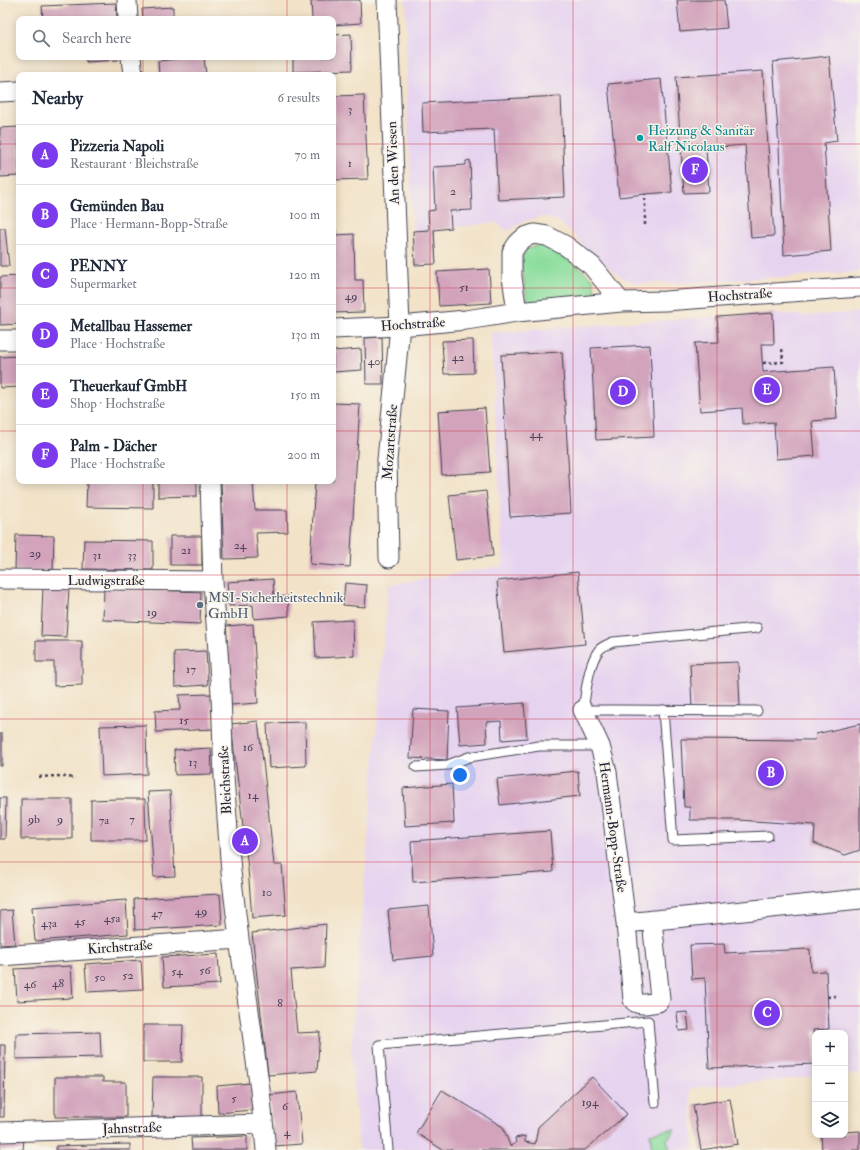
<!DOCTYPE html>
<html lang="en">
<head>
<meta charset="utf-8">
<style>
  :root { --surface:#fff; --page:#f2f2f3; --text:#1f2937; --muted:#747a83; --line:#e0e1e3; --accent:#7c3aed }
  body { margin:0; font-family:"IM FELL Double Pica",serif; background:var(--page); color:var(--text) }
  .controls { position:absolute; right:12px; bottom:12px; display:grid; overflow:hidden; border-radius:8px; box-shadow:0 2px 10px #0003 }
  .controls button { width:36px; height:36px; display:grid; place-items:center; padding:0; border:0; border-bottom:1px solid var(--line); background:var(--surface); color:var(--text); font:20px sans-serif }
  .you { position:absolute; left:460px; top:775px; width:14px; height:14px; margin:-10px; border:3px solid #fff; border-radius:50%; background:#1a73e8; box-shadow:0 0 0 6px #1a73e833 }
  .badge { display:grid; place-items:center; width:26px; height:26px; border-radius:50%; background:var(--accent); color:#fff; font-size:13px; font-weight:700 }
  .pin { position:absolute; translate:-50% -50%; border:2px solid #fff; box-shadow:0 1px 4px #0006 }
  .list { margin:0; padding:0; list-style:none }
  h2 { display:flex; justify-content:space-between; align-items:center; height:52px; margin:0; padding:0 16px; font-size:17px }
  h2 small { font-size:13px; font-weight:400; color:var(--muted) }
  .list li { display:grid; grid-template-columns:26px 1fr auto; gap:12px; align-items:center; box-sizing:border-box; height:60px; padding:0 16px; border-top:1px solid var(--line) }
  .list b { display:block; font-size:15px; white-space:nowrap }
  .list p { margin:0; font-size:13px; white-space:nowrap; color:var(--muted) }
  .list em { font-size:13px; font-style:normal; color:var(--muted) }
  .icon { flex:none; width:22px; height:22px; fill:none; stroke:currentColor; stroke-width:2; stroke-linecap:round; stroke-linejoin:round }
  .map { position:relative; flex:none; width:860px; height:1150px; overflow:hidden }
  .search { position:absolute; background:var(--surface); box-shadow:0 2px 10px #0003; left:16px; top:16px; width:320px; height:44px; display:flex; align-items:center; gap:10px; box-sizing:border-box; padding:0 14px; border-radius:8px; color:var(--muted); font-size:15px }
  .panel { position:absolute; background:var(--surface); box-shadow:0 2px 10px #0003; left:16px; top:72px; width:320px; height:412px; border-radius:8px }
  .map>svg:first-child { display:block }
  .built { fill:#e6d3f0 }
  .green { fill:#8dde9e; stroke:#58806c }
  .building { fill:#d2a3bb }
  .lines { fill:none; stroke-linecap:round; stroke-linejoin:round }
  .lane-casing { stroke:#413f50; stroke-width:11 }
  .street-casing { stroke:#413f50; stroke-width:21 }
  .path { stroke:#413f50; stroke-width:2.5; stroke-dasharray:3 3; stroke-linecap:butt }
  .lane { stroke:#fff; stroke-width:9 }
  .street { stroke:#fff; stroke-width:19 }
  .grid { fill:none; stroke:#d1495b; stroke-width:1; stroke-opacity:0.55 }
  .culture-dot { fill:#0f9aa8; stroke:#f7f3e8; stroke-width:1.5 }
  .service-dot { fill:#5c6f8a; stroke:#f7f3e8; stroke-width:1.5 }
  .labels { text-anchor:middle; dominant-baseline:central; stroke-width:3; stroke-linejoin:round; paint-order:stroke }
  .number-label { font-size:12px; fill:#4e425b }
  .culture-label { font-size:14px; fill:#0d838f; stroke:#f7f3e8; text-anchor:start }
  .street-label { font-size:14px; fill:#22223b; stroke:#f7f3e8 }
  .service-label { font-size:14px; fill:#4e5e75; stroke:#f7f3e8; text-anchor:start }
</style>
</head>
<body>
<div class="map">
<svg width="860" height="1150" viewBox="0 0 860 1150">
  <rect width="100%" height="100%" fill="#f7f3e8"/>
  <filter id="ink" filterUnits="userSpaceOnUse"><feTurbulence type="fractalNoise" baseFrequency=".025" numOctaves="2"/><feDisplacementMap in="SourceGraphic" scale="8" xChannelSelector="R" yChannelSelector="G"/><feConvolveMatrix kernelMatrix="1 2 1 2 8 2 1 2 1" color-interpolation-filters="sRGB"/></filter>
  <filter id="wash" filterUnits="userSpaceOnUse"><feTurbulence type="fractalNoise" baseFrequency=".012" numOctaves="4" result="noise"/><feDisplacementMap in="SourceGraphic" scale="16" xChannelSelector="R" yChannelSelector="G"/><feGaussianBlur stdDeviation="0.9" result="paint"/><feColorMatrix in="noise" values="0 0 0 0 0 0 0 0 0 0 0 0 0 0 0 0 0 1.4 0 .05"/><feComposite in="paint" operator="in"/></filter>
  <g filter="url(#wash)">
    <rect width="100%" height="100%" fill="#f2e2c7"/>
    <!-- built -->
    <path class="built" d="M406 0H860V272L685 283H636L623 278 593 256 571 232 559 222 544 216 525 221 508 231 495 222 451 228 413 231 407 104Z
      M860 312V1073L845 1075V1033H815V1077L690 1088 694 1150H359L351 1053 388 585 503 566 491 333 621 323 773 313 807 316Z"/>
    <!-- green -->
    <path class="green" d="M541 244 556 248 593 279 596 296 529 303 527 299 521 262 525 250Z
      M675 1129 667 1140 670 1150H652L650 1133Z"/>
    <g id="blocks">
      <!-- building -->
      <path class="building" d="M311 0H360L361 23 333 25V19H312Z
        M677 0H724L727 28 680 32Z
        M116 3 117 19H43L42 6Z
        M173 7V19H143L142 9Z
        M351 34 352 70 293 72V57H333V35Z
        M829 56 837 141 824 143 831 251 784 255 779 147 773 62Z
        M86 57H118V60L86 62Z
        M194 57H204L206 75H159L158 61Z
        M763 71 774 236 751 238 745 145 706 148 709 192 684 193 676 77Z
        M661 79 672 192 645 194 619 197 608 84Z
        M364 95 368 179 333 180V123H335L334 96Z
        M561 96 565 197 498 200 494 129 423 132 422 103Z
        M19 127V176L0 177V128Z
        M470 160 472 210 450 211 451 228 434 230 436 264 415 265 413 231 429 230 428 211 435 210 433 167 466 165V161Z
        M0 228H5L9 266H0Z
        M333 230H336V235L354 234 355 280H363L364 312 333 313Z
        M489 269 491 303 439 306 437 272Z
        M19 276V324L0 325V277Z
        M773 313 774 344H761L763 372 834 367 837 419 812 421 815 456 776 459 774 422 743 424 742 408 700 411 695 343 719 342 717 317Z
        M382 337 383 384H366L365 338Z
        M473 340 474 373 444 374 442 341Z
        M650 345 654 437 596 440 591 348Z
        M361 349 362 370 333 372V351Z
        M562 352 571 513 510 517 501 355Z
        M19 356V387L0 388V357Z
        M333 403 360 404 350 567 310 564 315 481H333Z
        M485 408 490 472 442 475 438 411Z
        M87 481H153V508L86 507Z
        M158 481H197V496L158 497Z
        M221 481H253L255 510H287L288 532 256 533 258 558 224 559Z
        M486 491 493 556 456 560 449 495Z
        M16 535 54 536 53 571 15 570Z
        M170 536H202V565H170Z
        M84 540 153 541V570L83 569Z
        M578 572 585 644 504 652 497 581Z
        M273 579 274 597 288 596 289 616 254 619 253 605 229 606 227 582Z
        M345 583 367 585 365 607 343 605Z
        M43 587 69 588 66 637 41 636Z
        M104 588 201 592 200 624 103 620Z
        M353 620 354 656 316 658 314 622Z
        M253 624 258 703 231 705 226 626Z
        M36 641H82V685L54 686V662H36Z
        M206 651 208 685 175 687 174 652Z
        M738 662 740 706 692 708 690 664Z
        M211 694 213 729 156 732 155 711 180 710 179 695Z
        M524 703 527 738 502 740 501 721 486 722 487 743 460 745 457 708Z
        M413 709 449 711 447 760 410 758Z
        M258 721 264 770 274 865H282L286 915 252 918 248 869 231 724Z
        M305 722 306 766 269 768 267 723Z
        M860 724V850L845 855 814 843 815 825 738 820H690V807H684L681 739 815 740 816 734Z
        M146 725 147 774 102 776 100 726Z
        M0 734H2V766H0Z
        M211 748 212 774 175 775 174 750Z
        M578 771 580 796 500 805 497 779Z
        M452 784 454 823 405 826 403 788Z
        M170 791 175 876 154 877 148 792Z
        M0 798H6L5 839H0Z
        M21 799H72V839H21Z
        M118 799H145L146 840H91V800Z
        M550 831 553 872 413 882 411 841Z
        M220 894 222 925 135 930 134 899Z
        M126 900 128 934 35 941 32 907Z
        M429 906 433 956 393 960 388 910Z
        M12 910 15 944 0 945V911Z
        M326 924 324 968 291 970 297 1033 320 1032 317 1071 268 1075 252 933Z
        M724 944 725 953 810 949 811 972 826 971 829 1029 813 1030 815 1064 709 1068 705 978 692 979 690 945Z
        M218 954 220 984 164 987 162 957Z
        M141 960 143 989 87 992 85 964Z
        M71 966 73 998 17 1001 15 969Z
        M687 1012 689 1030 679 1031 677 1013Z
        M143 1025H183L182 1062H143Z
        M100 1032 101 1057 16 1059V1034Z
        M0 1045H5L4 1117H0Z
        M55 1077H103V1082H126V1117H55Z
        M153 1077H202V1117H152Z
        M592 1077 627 1114 585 1150H443L416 1133 442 1090 503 1127 510 1146 516 1143 515 1138 525 1136V1142L535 1144 538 1127Z
        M250 1083 252 1110 218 1113 217 1086Z
        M297 1092 302 1144 274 1146 269 1095Z
        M730 1099 738 1144 701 1150 693 1105Z
        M860 1131V1150H822L821 1135H845V1132Z
        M247 1136V1150H192L191 1138Z
        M0 1137 24 1138 23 1150H0Z
        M130 1144V1150H56V1146Z"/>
    </g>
  </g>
  <g filter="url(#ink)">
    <use href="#blocks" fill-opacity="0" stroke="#413f50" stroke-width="1"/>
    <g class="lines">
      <!-- lane casing -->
      <g class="lane-casing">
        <path id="lane" d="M663 710 673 840 768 836
          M757 711 618 710H583C586 693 588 664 599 650 602 646 609 644 613 642L757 628
          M416 767 448 765 469 757 539 746H600
          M388 1150 379 1045 648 1021 655 1103"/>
      </g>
      <!-- street casing -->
      <g class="street-casing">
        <path id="street" d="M127 0 128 19
          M387 0 400 326 387 460 389 558
          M131 57 133 75
          M0 92 19 91
          M517 312 512 277V252L518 243 525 237 534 234 547 236 566 246 592 266 621 302
          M333 329 400 326 466 320 517 312 621 302 665 301 860 287
          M0 340H19
          M210 481 213 581 221 694 224 777 231 872 239 939 260 1090 266 1150
          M0 579 213 581
          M583 710 600 746 607 772 626 923 860 899
          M626 923 633 1000C638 1007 650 1003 658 1002L659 1001 660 999 652 920
          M0 956 239 939
          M0 1132 263 1124"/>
      </g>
      <!-- path -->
      <path class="path" d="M645 225V194
        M763 363 783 362 782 347
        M39 777 57 776 75 778
        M827 997 836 996"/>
      <!-- lane -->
      <use href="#lane" class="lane"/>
      <!-- street -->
      <use href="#street" class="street"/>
    </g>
  </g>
  <!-- grid -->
  <path class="grid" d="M143 0V19M287 0V19M430 0V1150M573 0V1150M717 0V1150M143 57V75M287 57V75M0 144H19M333 144H860M0 288H19M333 288H860M0 431H19M333 431H860M143 481V1150M287 481V1150M0 575H860M0 719H860M0 862H860M0 1006H860"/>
  <!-- markers -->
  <circle class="culture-dot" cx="640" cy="138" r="4"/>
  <circle class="service-dot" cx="200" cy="605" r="4"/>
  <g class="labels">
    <!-- number labels -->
    <g class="number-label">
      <text x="350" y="109">3</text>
      <text x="350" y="163">1</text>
      <text x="453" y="191">2</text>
      <text x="464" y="287">51</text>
      <text x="351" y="296">49</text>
      <text x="458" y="357">42</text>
      <text x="374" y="361">40</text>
      <text x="536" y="434">44</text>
      <text x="240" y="545">24</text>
      <text x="186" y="550">21</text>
      <text x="35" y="553">29</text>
      <text x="97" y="555">31</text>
      <text x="132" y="555">33</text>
      <text x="152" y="612">19</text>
      <text x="191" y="669">17</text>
      <text x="184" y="720">15</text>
      <text x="248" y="747">16</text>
      <text x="193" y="762">13</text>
      <text x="253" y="795">14</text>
      <text x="34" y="819">9b</text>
      <text x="60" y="819">9</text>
      <text x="132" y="819">7</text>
      <text x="104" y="820">7a</text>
      <text x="267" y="892">10</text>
      <text x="201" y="911">49</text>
      <text x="157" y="913">47</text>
      <text x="112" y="918">45a</text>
      <text x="80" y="921">45</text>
      <text x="49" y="923">43a</text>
      <text x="205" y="970">56</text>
      <text x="177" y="971">54</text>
      <text x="128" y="975">52</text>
      <text x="100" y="977">50</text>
      <text x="58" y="983">48</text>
      <text x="30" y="984">46</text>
      <text x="280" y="1003">8</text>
      <text x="234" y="1098">5</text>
      <text x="590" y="1102">194</text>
      <text x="285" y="1106">6</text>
      <text x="287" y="1132">4</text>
    </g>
    <!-- culture labels -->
    <g class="culture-label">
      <text x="648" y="130">Heizung &amp; Sanitär<tspan x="648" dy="16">Ralf Nicolaus</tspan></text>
    </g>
    <!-- street labels -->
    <g class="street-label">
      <text transform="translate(393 163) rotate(-92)">An den Wiesen</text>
      <text transform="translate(740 295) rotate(-4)">Hochstraße</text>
      <text transform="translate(413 324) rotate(-4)">Hochstraße</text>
      <text transform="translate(390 442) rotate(-86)">Mozartstraße</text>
      <text x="106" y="580">Ludwigstraße</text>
      <text transform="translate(225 780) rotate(-93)">Bleichstraße</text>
      <text transform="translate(613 827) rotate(82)">Hermann-Bopp-Straße</text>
      <text transform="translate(120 947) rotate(-4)">Kirchstraße</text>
      <text transform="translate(132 1128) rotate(-2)">Jahnstraße</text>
    </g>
    <!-- service labels -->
    <g class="service-label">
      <text x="208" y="597">MSI-Sicherheitstechnik<tspan x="208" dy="16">GmbH</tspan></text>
    </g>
  </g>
</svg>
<div class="controls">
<button>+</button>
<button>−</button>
<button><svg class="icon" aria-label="layers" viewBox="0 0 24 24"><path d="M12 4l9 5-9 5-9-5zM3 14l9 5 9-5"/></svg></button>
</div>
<div class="you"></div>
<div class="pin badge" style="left:245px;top:841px">A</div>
<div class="pin badge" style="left:771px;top:773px">B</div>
<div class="pin badge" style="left:767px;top:1013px">C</div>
<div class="pin badge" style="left:623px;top:392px">D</div>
<div class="pin badge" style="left:767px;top:390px">E</div>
<div class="pin badge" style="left:695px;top:170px">F</div>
<div class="search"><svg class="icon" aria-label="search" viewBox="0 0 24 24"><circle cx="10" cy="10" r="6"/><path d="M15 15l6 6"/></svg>Search here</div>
<section class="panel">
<h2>Nearby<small>6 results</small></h2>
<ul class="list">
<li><span class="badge">A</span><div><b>Pizzeria Napoli</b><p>Restaurant · Bleichstraße</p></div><em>70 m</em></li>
<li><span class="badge">B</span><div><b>Gemünden Bau</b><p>Place · Hermann-Bopp-Straße</p></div><em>100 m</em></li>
<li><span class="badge">C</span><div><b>PENNY</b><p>Supermarket</p></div><em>120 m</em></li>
<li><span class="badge">D</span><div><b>Metallbau Hassemer</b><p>Place · Hochstraße</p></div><em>130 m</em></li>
<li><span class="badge">E</span><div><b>Theuerkauf GmbH</b><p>Shop · Hochstraße</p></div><em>150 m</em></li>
<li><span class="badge">F</span><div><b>Palm - Dächer</b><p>Place · Hochstraße</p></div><em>200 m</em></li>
</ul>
</section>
</div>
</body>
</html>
